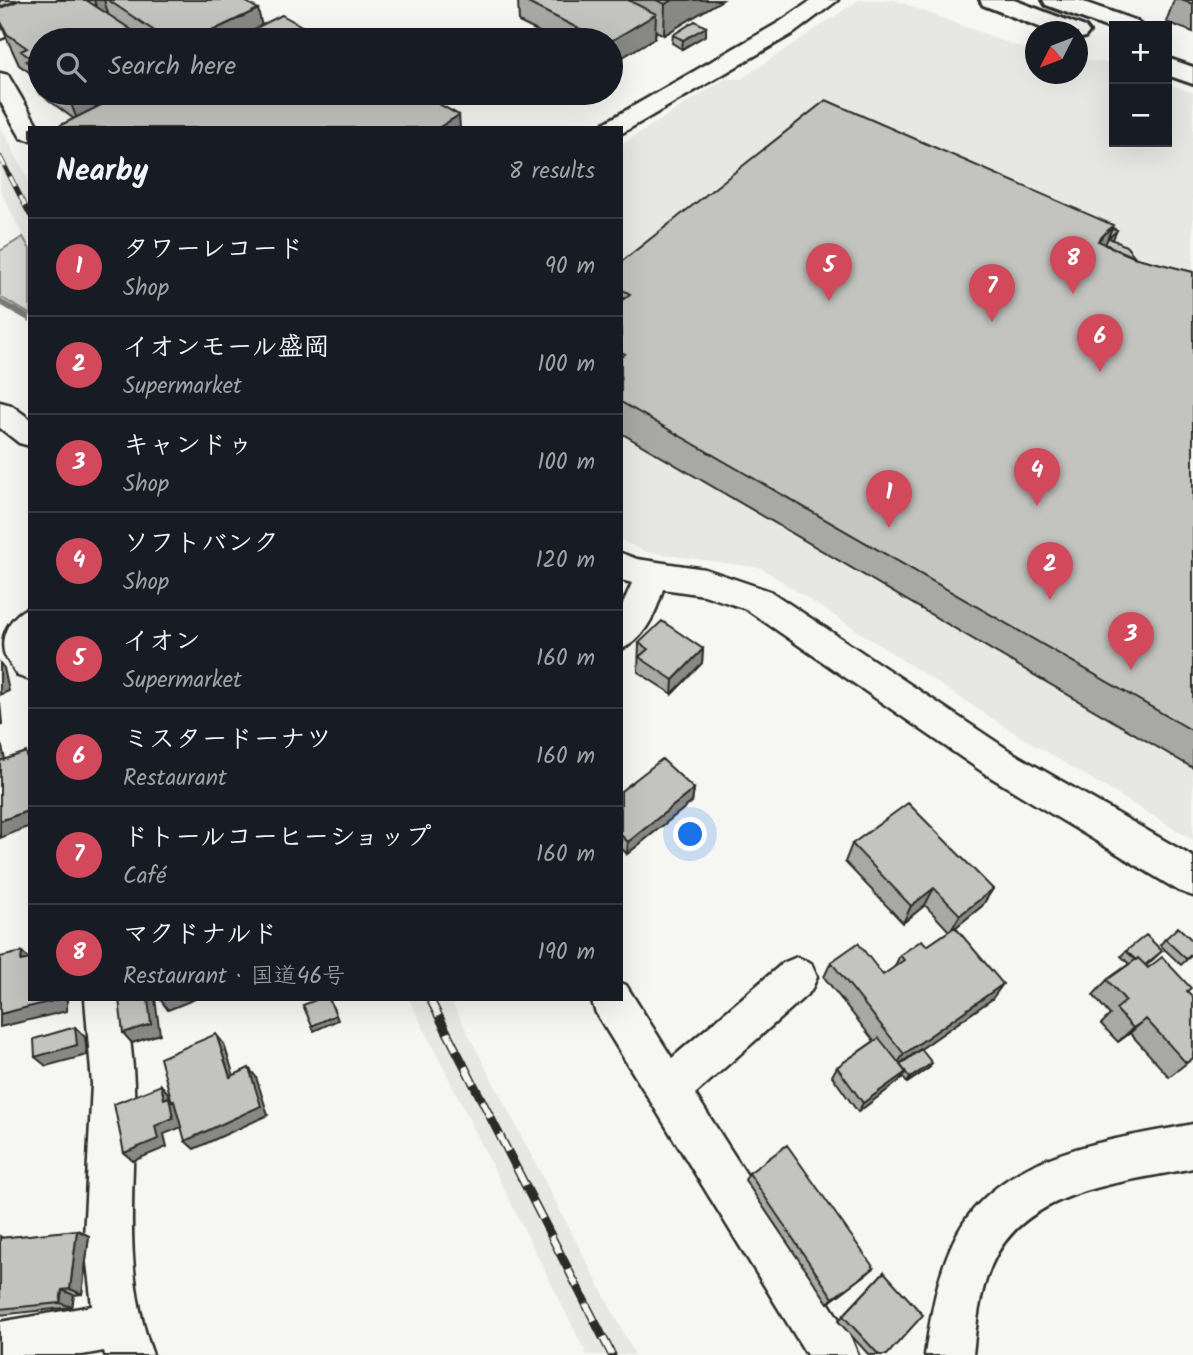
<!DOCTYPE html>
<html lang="en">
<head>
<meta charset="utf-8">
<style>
  :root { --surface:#171b24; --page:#242831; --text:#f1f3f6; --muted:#9ea1a6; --line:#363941; --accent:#d1495b }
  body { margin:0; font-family:Kalam,"Klee One",sans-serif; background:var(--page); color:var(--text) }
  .controls { position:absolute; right:21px; top:21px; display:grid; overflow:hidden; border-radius:0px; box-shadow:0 7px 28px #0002 }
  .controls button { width:63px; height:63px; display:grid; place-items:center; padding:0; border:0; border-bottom:2px solid var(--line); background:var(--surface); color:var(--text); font:35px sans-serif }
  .compass { position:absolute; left:1025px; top:21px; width:63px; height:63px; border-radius:50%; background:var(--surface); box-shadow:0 7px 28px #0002; rotate:228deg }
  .you { position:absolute; left:691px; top:835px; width:24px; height:24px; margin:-18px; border:5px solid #fff; border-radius:50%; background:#1a73e8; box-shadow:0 0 0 10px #1a73e833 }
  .badge { display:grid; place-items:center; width:46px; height:46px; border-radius:50%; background:var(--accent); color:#fff; font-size:23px; font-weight:700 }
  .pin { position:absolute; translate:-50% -58px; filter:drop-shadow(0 2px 4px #0008) }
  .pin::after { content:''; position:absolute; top:37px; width:24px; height:21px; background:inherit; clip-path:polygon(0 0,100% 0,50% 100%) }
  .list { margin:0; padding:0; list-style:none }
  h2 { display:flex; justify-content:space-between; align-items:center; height:91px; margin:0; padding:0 28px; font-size:30px }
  h2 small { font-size:23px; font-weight:400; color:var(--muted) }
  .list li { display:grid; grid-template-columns:46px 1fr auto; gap:21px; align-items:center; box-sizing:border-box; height:98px; padding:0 28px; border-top:2px solid var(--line) }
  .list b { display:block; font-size:26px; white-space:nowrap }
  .list p { margin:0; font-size:23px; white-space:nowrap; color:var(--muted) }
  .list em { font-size:23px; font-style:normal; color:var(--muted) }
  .icon { flex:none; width:38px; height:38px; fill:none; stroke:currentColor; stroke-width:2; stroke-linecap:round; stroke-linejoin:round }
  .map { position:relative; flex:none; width:1193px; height:1355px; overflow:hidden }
  .search { position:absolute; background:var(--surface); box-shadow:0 7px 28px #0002; left:28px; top:28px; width:595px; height:77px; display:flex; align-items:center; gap:18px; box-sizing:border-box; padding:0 24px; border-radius:38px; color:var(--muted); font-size:26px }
  .panel { position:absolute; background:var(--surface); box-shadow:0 7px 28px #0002; left:28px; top:126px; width:595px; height:875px; border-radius:0px }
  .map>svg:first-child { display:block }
  .built { fill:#e7e7e3 }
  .green { fill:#d9d9d5; stroke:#828280; stroke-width:2 }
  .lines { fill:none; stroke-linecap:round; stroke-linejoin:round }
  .stream { fill:#7a7a78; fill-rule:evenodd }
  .minor-casing { stroke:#2b2b2b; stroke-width:5 }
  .highway-casing { stroke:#2b2b2b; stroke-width:6 }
  .minor { fill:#f6f6f2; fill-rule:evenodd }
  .highway { fill:#f6f6f2; fill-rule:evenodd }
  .rail-far1-casing { stroke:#2b2b2b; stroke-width:5 }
  .rail-casing { stroke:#2b2b2b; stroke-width:9 }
  .rail-far1 { stroke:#f6f6f2; stroke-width:3.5; stroke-dasharray:11; stroke-linecap:butt }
  .rail { stroke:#f6f6f2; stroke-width:6; stroke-dasharray:19; stroke-linecap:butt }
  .wall { fill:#a8a8a5; stroke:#2b2b2b; stroke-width:2 }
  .shaded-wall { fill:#888886; stroke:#2b2b2b; stroke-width:2 }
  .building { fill:#c3c3c0; stroke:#2b2b2b; stroke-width:2 }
</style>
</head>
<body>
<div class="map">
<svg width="1193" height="1355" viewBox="0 0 1193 1355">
  <rect width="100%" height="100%" fill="#f6f6f2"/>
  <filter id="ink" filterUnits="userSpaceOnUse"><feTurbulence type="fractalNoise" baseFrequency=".0143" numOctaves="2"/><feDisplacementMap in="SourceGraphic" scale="14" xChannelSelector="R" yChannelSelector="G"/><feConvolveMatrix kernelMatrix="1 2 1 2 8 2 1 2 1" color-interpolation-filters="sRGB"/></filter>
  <g filter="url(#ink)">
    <!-- built -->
    <path class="built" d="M859 0H894L1035 53 1036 74H1078V59L1114 64V142H1167V83L1193 93V840L1010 730 761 568 646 552 621 540V145L726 78 741 79Z
      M0 125 30 183V249L0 190Z
      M409 999H450L635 1355H587Z"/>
    <!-- green -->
    <path class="green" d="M23 237 30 249V314L0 297V251Z"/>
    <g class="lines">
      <!-- stream -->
      <path class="stream" d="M0 299 30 315V322L0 305Z"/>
      <!-- minor casing -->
      <g class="minor-casing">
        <path id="minor" d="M59 0H90L87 5 0 39V24Z
          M812 0H838L794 33 622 133 621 128H601L604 123 778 23Z
          M0 73 8 75 39 128H30V140L21 138 0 101Z
          M0 402 11 405 30 419V446L19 443 0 428Z
          M621 553 637 559 705 569 770 591 1013 753 1193 857V896L1179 891 987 775 746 609 704 595 663 589C657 611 644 641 621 649V608L632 583 621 580Z
          M30 607V680L18 676C14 669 6 660 4 652 0 633 13 613 30 607Z
          M797 957 811 963 817 977 811 991 695 1094 851 1338 858 1355H807L596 1013 591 999H621V983L626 985 672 1058 783 963Z
          M85 999H126C128 1027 133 1056 134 1085 137 1178 119 1264 153 1355H105L104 1351 82 1355H0V1322L92 1306 84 1237 92 1084Z
          M1193 1124V1168C1122 1183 1023 1189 991 1266 979 1294 976 1326 973 1355H925C932 1307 941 1248 973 1210 1025 1148 1119 1139 1193 1124Z"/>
      </g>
      <!-- highway casing -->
      <g class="highway-casing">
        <path id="highway" d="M980 0H1014L1085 27 1089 32 1085 37 1078 39V32H1052L983 5Z
          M1043 0H1078L1137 21 1141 26H1114V30L1046 5Z
          M1167 58 1193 67V84L1167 75Z"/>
      </g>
      <!-- minor -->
      <use href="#minor" class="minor"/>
      <!-- highway -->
      <use href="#highway" class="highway"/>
      <!-- rail-far1 casing -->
      <g class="rail-far1-casing">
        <path id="rail-far1" d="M0 157 30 215"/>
      </g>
      <!-- rail casing -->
      <g class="rail-casing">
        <path id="rail" d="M430 999 612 1355"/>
      </g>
      <!-- rail-far1 -->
      <use href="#rail-far1" class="rail-far1"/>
      <!-- rail -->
      <use href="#rail" class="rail"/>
    </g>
    <!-- wall -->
    <path class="wall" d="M0 0 16 1 20 0H243L262 25 327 40H40V93H419L460 128H62L61 125 74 119 38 92 29 72 19 65 8 41 0 22Z
      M518 0H722L664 35 656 31 655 38 611 40H555L519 22Z
      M1174 0H1193V32L1166 22Z
      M706 27V35L682 49 672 43 673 35Z
      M1112 228 1117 230 1113 239 1136 258 1193 272V768L621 433V262Z
      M639 643 703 649 702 663 672 694 638 672Z
      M694 789 692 802 627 854 621 848V791Z
      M852 844 982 906 956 927 992 999 899 1064 929 1068 907 1083 903 1077 899 1081 858 1112 832 1076 837 1067 874 1041 824 977 831 962 883 975 894 968 900 955 927 946 949 931 925 905 903 923 845 862Z
      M1165 939 1193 954 1181 965 1160 945Z
      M1126 951H1162L1146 966 1187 991 1193 1058 1169 1077 1130 1033 1118 1042 1101 1024 1110 1015 1093 995 1107 980 1129 964 1121 956Z
      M749 1173 868 1273 828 1303 745 1180Z
      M77 1230 89 1236 82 1294 74 1295 72 1307 0 1315V1236L3 1238Z
      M884 1272 887 1355H869L838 1321Z"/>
    <!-- shaded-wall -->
    <path class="shaded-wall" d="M94 0H104L112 27 104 31Z
      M673 0H722L664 35 665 4Z
      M258 9 265 40H193Z
      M656 14 655 38 611 64V41Z
      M706 27V35L682 49 683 40Z
      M67 93H91L98 113 78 122Z
      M97 93H159L106 119Z
      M459 115 460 128H438Z
      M1113 225 1101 256 1098 241Z
      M703 649 702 663 672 694 673 680Z
      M0 663 4 668 9 691 0 695Z
      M0 702 2 724 0 725Z
      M0 744 2 747 5 759 0 765Z
      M694 789 692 802 627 854 628 842Z
      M30 810V826L0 838V821Z
      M934 888 925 905 903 923 911 906Z
      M993 889 982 906 950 932 960 915Z
      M22 952 30 960 21 961Z
      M1003 984 992 999 895 1067 904 1054Z
      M57 999H67V1011L0 1027V1014Z
      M148 999H155L160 1034 132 1043 123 1033Z
      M160 999H195L168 1010Z
      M329 999 338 1020 314 1031 312 1026Z
      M1146 1019 1130 1033 1118 1042 1133 1028Z
      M75 1027 85 1037 87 1055 46 1066 35 1057Z
      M216 1034 224 1044 237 1086 230 1077Z
      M932 1063 929 1068 907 1083 910 1078Z
      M249 1068 256 1077 268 1115 194 1149 185 1141Z
      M906 1072 899 1081 858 1112 863 1103Z
      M161 1085 169 1094 170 1099 173 1101H174L182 1127 164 1134 167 1147 133 1161 124 1153 155 1126 164 1099Z
      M77 1230 89 1236 82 1294 70 1289Z
      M874 1268 868 1273 828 1303 833 1298Z
      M62 1290 74 1295 72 1307 60 1303Z"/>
    <!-- building -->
    <path class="building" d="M0 0H16V1L0 7Z
      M20 0H86L147 40H40V72L26 61 31 59 21 51 27 48 7 34 0 20V8Z
      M108 0H243L258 9 193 40H168Z
      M522 0H628L656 14 611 41 601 40Z
      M656 0H673L665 4Z
      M1181 0H1193V4Z
      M282 15 327 40H222L234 34 238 37Z
      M695 21 706 27 683 40 673 35Z
      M125 93H419L459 115 438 128H65L61 125Z
      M826 100 1113 225 1098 241 1137 258 1193 272V731L621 402V357L625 354 621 352V301L630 294 621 289V262Z
      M1112 228 1117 230 1109 238 1126 246 1136 258 1105 245Z
      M662 621 703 649 673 680 639 657 648 649 639 643Z
      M26 752 30 768V810L0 821V761Z
      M662 759 694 789 628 842 621 835V791Z
      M908 803 993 889 960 915 934 888 911 906 852 844Z
      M955 927 1003 984 904 1054 831 962 858 943 883 975 904 960 900 955 922 940 927 946Z
      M1178 927 1193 941V953L1186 959 1165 939Z
      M1146 935 1162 951 1145 965 1138 958 1136 960 1126 951Z
      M22 952 21 961 30 959V999H57V1000L0 1014V957Z
      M1162 957 1191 988 1187 991 1193 997V1058L1186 1063 1146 1019 1133 1028 1116 1009 1126 1001 1107 980 1138 958 1148 968Z
      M119 999H148L151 1024 123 1033Z
      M318 999H329L336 1015 312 1026 303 1005Z
      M75 1027 77 1045 35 1057 34 1039Z
      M216 1034 230 1077 249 1068 261 1106 185 1141 174 1101 172 1102 160 1058Z
      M879 1038 906 1072 863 1103 837 1067Z
      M921 1049 932 1063 910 1078 900 1065Z
      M161 1085 164 1099 169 1097 173 1118 155 1126 158 1139 124 1153 114 1104Z
      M787 1145 874 1268 833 1298 749 1173Z
      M77 1230 70 1289 62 1290 60 1303 0 1309V1238Z
      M884 1272 923 1315 887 1355H879L843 1316Z"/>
  </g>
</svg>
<div class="controls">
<button>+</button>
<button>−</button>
</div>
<svg class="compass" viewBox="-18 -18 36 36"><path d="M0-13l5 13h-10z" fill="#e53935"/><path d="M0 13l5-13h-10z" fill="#9ea1a6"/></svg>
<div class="you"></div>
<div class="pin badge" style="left:889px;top:528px">1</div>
<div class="pin badge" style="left:1050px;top:600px">2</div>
<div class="pin badge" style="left:1131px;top:670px">3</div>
<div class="pin badge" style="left:1037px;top:506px">4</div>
<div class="pin badge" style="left:829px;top:301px">5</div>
<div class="pin badge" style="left:1100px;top:372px">6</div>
<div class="pin badge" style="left:992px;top:322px">7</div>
<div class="pin badge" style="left:1073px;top:294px">8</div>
<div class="search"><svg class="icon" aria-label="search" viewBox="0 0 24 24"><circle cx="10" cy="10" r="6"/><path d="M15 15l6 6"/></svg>Search here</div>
<section class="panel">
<h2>Nearby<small>8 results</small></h2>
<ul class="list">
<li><span class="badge">1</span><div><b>タワーレコード</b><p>Shop</p></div><em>90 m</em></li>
<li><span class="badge">2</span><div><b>イオンモール盛岡</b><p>Supermarket</p></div><em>100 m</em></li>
<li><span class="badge">3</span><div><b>キャンドゥ</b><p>Shop</p></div><em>100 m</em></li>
<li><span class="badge">4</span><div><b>ソフトバンク</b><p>Shop</p></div><em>120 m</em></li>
<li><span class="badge">5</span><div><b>イオン</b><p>Supermarket</p></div><em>160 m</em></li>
<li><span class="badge">6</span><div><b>ミスタードーナツ</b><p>Restaurant</p></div><em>160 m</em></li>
<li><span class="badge">7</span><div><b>ドトールコーヒーショップ</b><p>Café</p></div><em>160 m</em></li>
<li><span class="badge">8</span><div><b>マクドナルド</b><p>Restaurant · 国道46号</p></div><em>190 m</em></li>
</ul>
</section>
</div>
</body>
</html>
